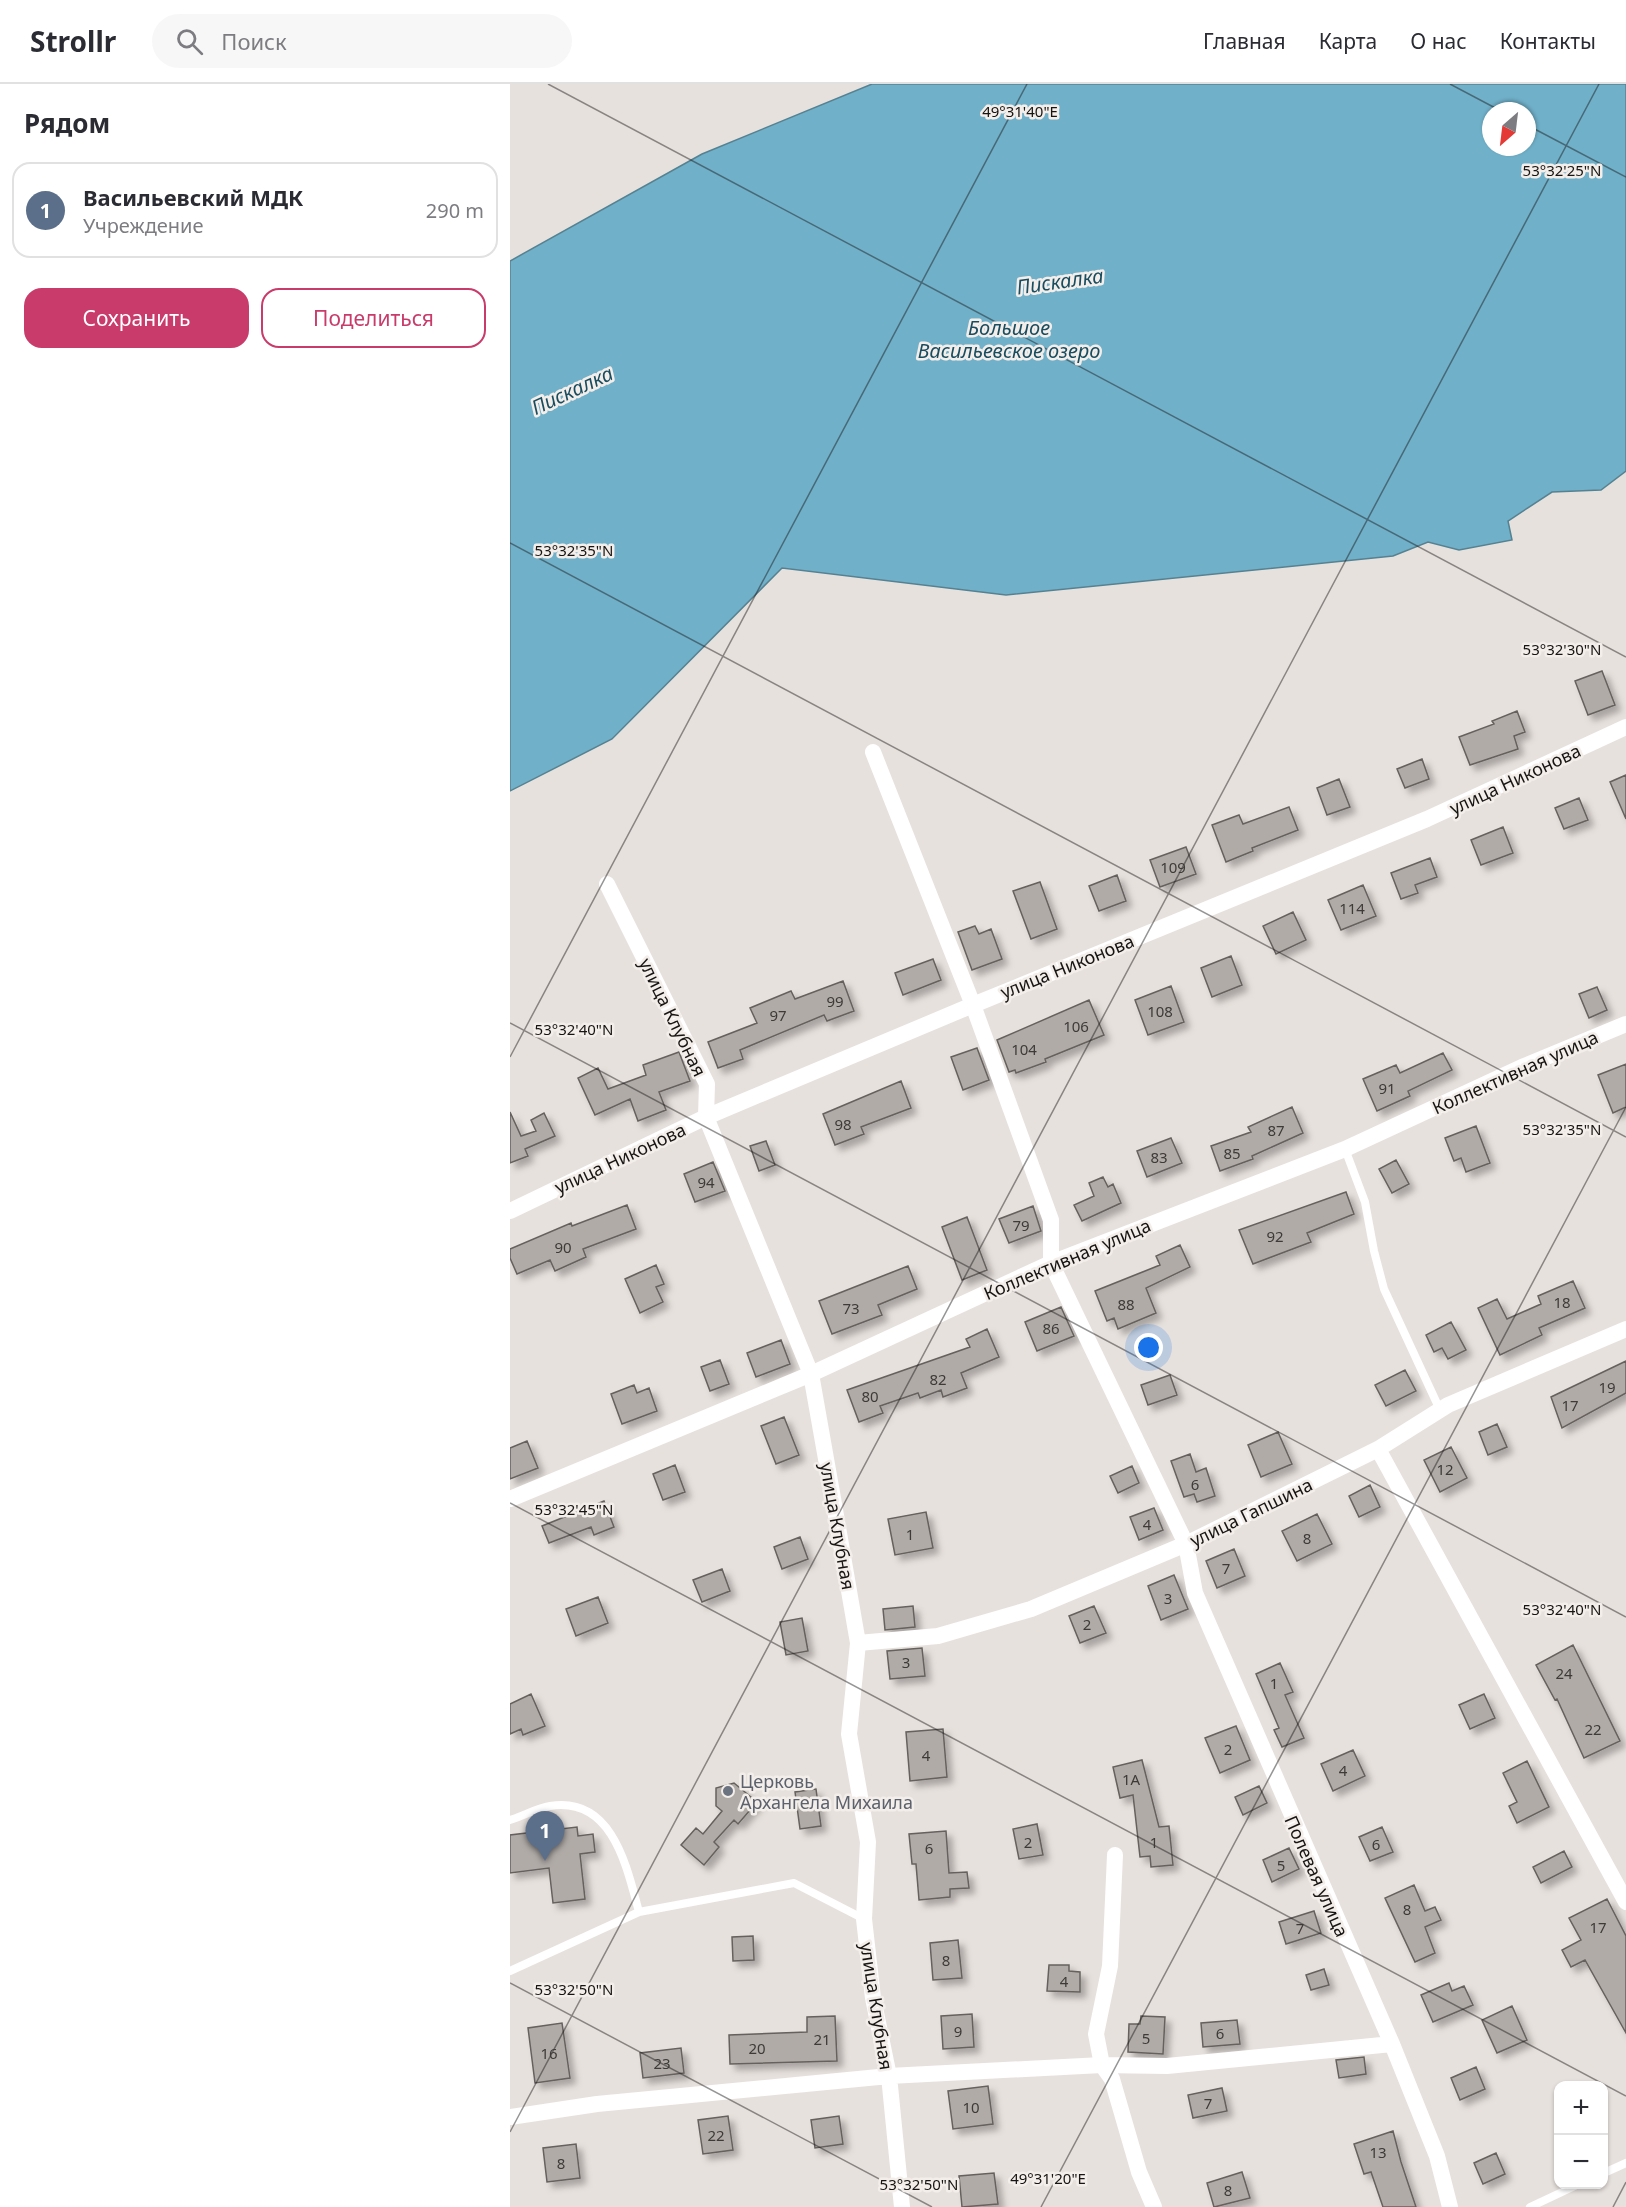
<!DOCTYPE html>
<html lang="ru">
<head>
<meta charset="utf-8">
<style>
  :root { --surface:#fff; --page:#f7f7f7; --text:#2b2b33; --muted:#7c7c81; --line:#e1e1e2; --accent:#c83b6b }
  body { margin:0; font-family:"Noto Sans",sans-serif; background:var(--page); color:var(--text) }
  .controls { position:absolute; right:18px; bottom:18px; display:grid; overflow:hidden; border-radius:12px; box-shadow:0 2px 4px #0004 }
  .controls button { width:54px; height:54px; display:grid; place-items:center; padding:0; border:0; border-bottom:2px solid var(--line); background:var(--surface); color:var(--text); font:30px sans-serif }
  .compass { position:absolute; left:972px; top:18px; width:54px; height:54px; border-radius:50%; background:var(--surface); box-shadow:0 2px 4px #0004; rotate:208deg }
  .you { position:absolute; left:639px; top:1264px; width:21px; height:21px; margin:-15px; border:4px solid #fff; border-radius:50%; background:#1a73e8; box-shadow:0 0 0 9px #1a73e833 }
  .badge { display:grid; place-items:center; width:39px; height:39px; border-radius:50%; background:var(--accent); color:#fff; font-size:20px; font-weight:700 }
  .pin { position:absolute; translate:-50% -50px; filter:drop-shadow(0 2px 3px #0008) }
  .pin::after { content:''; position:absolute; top:32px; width:21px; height:18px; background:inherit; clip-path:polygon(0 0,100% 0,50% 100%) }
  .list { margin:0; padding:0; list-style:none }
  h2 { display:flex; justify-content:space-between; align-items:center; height:78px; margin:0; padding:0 24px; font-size:26px }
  h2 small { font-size:20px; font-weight:400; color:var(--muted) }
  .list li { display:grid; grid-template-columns:39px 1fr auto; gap:18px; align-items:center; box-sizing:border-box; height:96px; margin:0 12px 12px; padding:0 12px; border:2px solid var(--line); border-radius:18px }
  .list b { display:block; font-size:22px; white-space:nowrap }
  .list p { margin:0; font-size:20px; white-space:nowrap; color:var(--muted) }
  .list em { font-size:20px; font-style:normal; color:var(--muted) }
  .actions { display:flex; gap:12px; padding:18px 24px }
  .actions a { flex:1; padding:14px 0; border:2px solid var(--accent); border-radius:18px; text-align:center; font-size:21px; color:var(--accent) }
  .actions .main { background:var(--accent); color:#fff }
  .icon { flex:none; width:33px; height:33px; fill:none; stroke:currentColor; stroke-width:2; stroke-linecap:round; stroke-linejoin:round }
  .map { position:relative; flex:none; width:1116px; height:2123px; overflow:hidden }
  header { display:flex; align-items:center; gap:36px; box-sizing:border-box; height:84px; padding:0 30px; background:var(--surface); border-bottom:2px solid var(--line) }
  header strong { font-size:28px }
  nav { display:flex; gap:33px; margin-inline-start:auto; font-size:21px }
  .search { width:420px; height:54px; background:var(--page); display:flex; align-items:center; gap:15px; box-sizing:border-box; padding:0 21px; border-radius:33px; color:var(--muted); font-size:22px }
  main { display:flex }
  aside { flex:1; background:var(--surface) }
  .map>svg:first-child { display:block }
  .water { fill:#70b0c9; stroke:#558292; stroke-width:1.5; fill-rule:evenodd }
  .building { fill:#b0aba7; stroke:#66615e; stroke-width:1.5; filter:url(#shadow) }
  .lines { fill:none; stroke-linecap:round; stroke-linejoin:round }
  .service { stroke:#fff; stroke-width:8 }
  .minor { stroke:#fff; stroke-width:16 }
  .ticks { fill:none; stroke:#171513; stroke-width:1.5; stroke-opacity:0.45 }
  .worship-dot { fill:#6b7280; stroke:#f4eeeb; stroke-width:2 }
  .labels { text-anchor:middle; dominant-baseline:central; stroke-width:5; stroke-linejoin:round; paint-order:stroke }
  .number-label { font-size:15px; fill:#3d3a38 }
  .street-label { font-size:18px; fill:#171513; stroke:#f4eeeb }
  .worship-label { font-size:18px; fill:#5b616d; stroke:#f4eeeb; text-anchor:start }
  .water-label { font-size:20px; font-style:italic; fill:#184d60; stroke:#f4eeeb }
  .ticks-label { font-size:15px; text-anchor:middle; fill:#171513; stroke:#f4eeeb; stroke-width:5; stroke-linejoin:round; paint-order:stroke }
</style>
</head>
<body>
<header>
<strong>Strollr</strong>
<div class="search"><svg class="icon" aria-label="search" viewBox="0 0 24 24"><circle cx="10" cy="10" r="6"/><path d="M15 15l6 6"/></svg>Поиск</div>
<nav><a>Главная</a><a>Карта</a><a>О нас</a><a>Контакты</a></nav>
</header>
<main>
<aside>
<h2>Рядом<small></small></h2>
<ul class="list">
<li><span class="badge" style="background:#5c6f8a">1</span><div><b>Васильевский МДК</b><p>Учреждение</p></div><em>290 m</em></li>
</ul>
<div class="actions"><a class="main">Сохранить</a><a>Поделиться</a></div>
</aside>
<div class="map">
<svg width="1116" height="2123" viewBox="0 0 1116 2123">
  <defs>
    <filter id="shadow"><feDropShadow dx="5.5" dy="5.5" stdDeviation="3" flood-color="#0004"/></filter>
  </defs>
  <rect width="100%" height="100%" fill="#e7e1dd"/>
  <!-- water -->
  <path class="water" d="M362 0H1116V387L1091 406 1042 408 998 437 1002 456 949 466 918 458 883 472 496 511 272 484 102 655 0 707V177L192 70ZM981 27H1017V63H981Z"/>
  <!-- building -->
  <path class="building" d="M1092 587 1105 621 1078 631 1065 597Z
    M1007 627 1015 648 1004 652 1008 665 960 681 949 653 984 640 982 637Z
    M912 675 919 695 895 704 887 685Z
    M1116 691V735L1100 698Z
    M829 695 840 723 817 731 807 704Z
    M1069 714 1078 736 1054 745 1045 724Z
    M779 723 788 746 742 764 743 767 716 778 702 741 729 731 733 740Z
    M993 743 1003 769 971 781 961 756Z
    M676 763 686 790 650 803 640 776Z
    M920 774 927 793 905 801 908 809 891 815 881 789Z
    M607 791 616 817 589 827 579 802Z
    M530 798 547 845 521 855 503 807Z
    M853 801 866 832 831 846 818 816Z
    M783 828 796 856 766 870 753 842Z
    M465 842 469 850 481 845 492 875 462 886 448 848Z
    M721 872 732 901 702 913 691 884Z
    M423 875 431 896 393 911 385 889Z
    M333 897 344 927 317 937 314 931 230 966 233 975 208 984 198 958 247 939 240 924 281 907 285 915Z
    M661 902 674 938 638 951 625 916Z
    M1087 903 1097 926 1079 934 1069 910Z
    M579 916 594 951 535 975 536 978 506 989 505 986 499 988 487 956Z
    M467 964 479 996 453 1006 441 973Z
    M169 968 180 997 149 1008 156 1026 128 1037 120 1015 85 1031 68 994 88 984 98 1005 136 991 133 981Z
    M933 969 942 986 898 1007 900 1012 867 1027 853 995 886 981 890 989Z
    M1116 980V1023L1103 1029 1088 991Z
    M391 997 401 1024 351 1043 354 1050 325 1061 313 1030Z
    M782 1023 793 1049 742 1072 743 1075 710 1087 701 1062 741 1048 738 1043Z
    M0 1028 11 1052 26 1047 21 1036 34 1029 45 1052 15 1065 18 1072 0 1079Z
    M966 1042 980 1079 956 1088 951 1074 944 1077 935 1054Z
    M661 1054 672 1079 637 1093 627 1067Z
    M256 1057 265 1081 249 1087 240 1062Z
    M886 1076 899 1100 882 1109 869 1085Z
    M203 1078 215 1107 185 1118 174 1090Z
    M593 1093 598 1103 603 1100 611 1119 572 1137 564 1121 584 1112 579 1099Z
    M836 1108 844 1130 797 1149 801 1158 743 1180 729 1146Z
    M117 1121 126 1145 73 1165 76 1173 45 1187 40 1176 7 1190 0 1174V1165L61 1139 62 1142Z
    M523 1122 531 1147 499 1159 489 1135Z
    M457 1133 477 1186 452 1196 432 1143Z
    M670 1161 680 1183 636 1204 646 1229 608 1245 604 1234 597 1237 585 1207 650 1181 646 1172Z
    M146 1181 154 1200 146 1203 153 1218 130 1229 115 1195Z
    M398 1182 407 1205 368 1221 372 1231 322 1250 309 1217Z
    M1063 1197 1075 1224 1029 1244 1032 1251 990 1271 968 1224 987 1215 997 1235 1031 1220 1028 1212Z
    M551 1223 564 1252 527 1267 515 1238Z
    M941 1238 956 1266 938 1275 932 1264 924 1268 916 1251Z
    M477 1245 489 1273 451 1289 457 1304 433 1313 431 1306 410 1314 408 1309 370 1322 373 1329 349 1338 337 1306 460 1263 456 1255Z
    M271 1256 280 1280 246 1293 237 1269Z
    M210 1276 219 1300 200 1307 191 1283Z
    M1116 1277V1309L1052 1344 1041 1313Z
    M895 1286 906 1307 876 1322 865 1301Z
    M660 1291 667 1311 638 1321 631 1301Z
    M124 1301 127 1309 139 1304 147 1327 112 1340 101 1310Z
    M274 1333 289 1371 266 1380 251 1342Z
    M987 1340 997 1363 978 1371 969 1348Z
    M768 1348 782 1380 751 1393 738 1361Z
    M17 1357 28 1384 0 1395V1364Z
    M941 1363 957 1394 930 1408 914 1376Z
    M680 1370 686 1388 696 1384 705 1412 687 1418 684 1410 674 1413 661 1377Z
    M165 1381 175 1408 153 1416 143 1390Z
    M622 1382 629 1399 608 1409 600 1392Z
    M860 1401 870 1423 849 1433 839 1412Z
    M94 1417 104 1443 84 1451 81 1443 39 1459 32 1442Z
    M644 1424 653 1446 629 1456 620 1433Z
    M416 1428 423 1464 385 1471 378 1435Z
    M807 1430 822 1460 787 1477 772 1447Z
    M290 1453 298 1475 272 1485 264 1463Z
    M724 1465 735 1492 707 1504 696 1477Z
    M212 1485 220 1507 192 1518 183 1496Z
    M664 1491 678 1525 651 1536 638 1502Z
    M88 1513 98 1539 66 1552 56 1525Z
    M403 1522 405 1543 375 1546 373 1525Z
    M584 1522 596 1549 570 1559 559 1532Z
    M292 1534 298 1567 276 1571 270 1538Z
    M1063 1561 1110 1657 1074 1674 1047 1615 1045 1616 1026 1581Z
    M412 1564 415 1592 380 1595 377 1567Z
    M770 1579 783 1608 775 1611 794 1654 772 1663 764 1646 769 1644 746 1590Z
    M21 1610 35 1642 13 1651 11 1645 0 1650V1620Z
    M974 1610 985 1634 960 1645 949 1621Z
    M726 1642 740 1676 710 1689 695 1654Z
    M433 1645 437 1693 400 1697 396 1648Z
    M843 1666 855 1692 823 1707 811 1680Z
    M632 1676 649 1743 659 1742 663 1781 641 1783 640 1772 630 1773 623 1711 610 1714 603 1683Z
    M1017 1677 1039 1723 1007 1739 999 1722 1007 1718 993 1689Z
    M224 1699 247 1718 228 1740 224 1736 204 1758 209 1763 194 1781 171 1761 186 1744 193 1750 212 1727 206 1722V1704Z
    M749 1702 757 1719 733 1731 725 1713Z
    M306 1705 311 1742 290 1745 285 1708Z
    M527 1740 533 1771 509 1775 503 1745Z
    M67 1743 68 1752 83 1750 85 1768 70 1770 75 1815 43 1819 39 1784 0 1789V1751Z
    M872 1743 883 1768 860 1777 849 1753Z
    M436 1747 439 1789 457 1788 459 1804 440 1805V1813L409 1816 406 1780H402L399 1750Z
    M779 1764 789 1785 762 1798 753 1776Z
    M1054 1767 1062 1783 1031 1799 1023 1783Z
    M904 1801 915 1827 925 1823 931 1836 915 1843 925 1869 905 1878 875 1814Z
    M1097 1815 1116 1852V1949L1075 1876 1061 1883 1052 1866 1071 1856 1059 1834Z
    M804 1827 811 1849 776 1860 769 1838Z
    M243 1852 244 1876 223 1877 222 1853Z
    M448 1856 452 1894 423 1896 420 1859Z
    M539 1881H559V1887L570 1888V1908L537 1907Z
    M814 1885 819 1901 801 1906 796 1891Z
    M939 1899 942 1907 954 1902 963 1921 923 1938 911 1911Z
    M1002 1922 1017 1956 987 1969 972 1936Z
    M462 1930 464 1963 433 1965 431 1932Z
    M325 1932 327 1977 220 1980 219 1951 297 1948V1933Z
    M631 1932 655 1933 653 1970 618 1968 619 1940H630Z
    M727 1936 730 1960 693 1963 691 1939Z
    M52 1939 60 1994 25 1999 18 1944Z
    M171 1964 174 1989 133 1994 130 1969Z
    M854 1973 856 1990 829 1994 826 1976Z
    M966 1983 975 2005 950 2016 941 1994Z
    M478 2002 483 2040 443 2045 438 2007Z
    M712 2004 717 2027 683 2034 678 2011Z
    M218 2032 223 2066 193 2070 188 2036Z
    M329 2032 333 2060 305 2064 301 2036Z
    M883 2047 891 2078 906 2123H873L861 2088 854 2090 844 2060Z
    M66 2060 70 2094 37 2098 33 2064Z
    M986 2069 995 2090 973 2100 964 2079Z
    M732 2088 740 2114 704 2123 697 2099Z
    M484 2089 488 2120 452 2123 449 2092Z"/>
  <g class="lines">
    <!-- service -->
    <path class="service" d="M835 1065 855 1118 864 1167 874 1205 930 1326
      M0 1736C13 1732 27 1724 40 1722 103 1712 117 1784 129 1828
      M0 1887 129 1828 284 1799 354 1835
      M1094 2089 1116 2079
      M1020 2123 1069 2100"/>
    <!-- minor -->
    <path class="minor" d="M363 668 463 921 541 1136V1179L676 1460 685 1509 882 1960 927 2072 940 2123
      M97 800 197 1000 196 1033 301 1290 324 1420 348 1559 339 1650 358 1758 354 1835 363 1914 379 1992 392 2123
      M0 1127 196 1033 463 921 917 735 1116 643
      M868 1365 1116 1818
      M0 1415 301 1290 541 1179 835 1065 1012 983 1116 940
      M348 1559 428 1552 521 1525 676 1460 868 1365 938 1321 1116 1245
      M605 1771 600 1882 586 1950 592 1981 602 1995 629 2088 644 2123
      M0 2033 87 2020 379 1992 592 1981 657 1982 882 1960"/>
  </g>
  <!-- ticks -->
  <path class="ticks" d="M38 0 1116 573M940 0 991 27M1017 41 1116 93M0 459 1116 1053M0 939 1116 1533M0 973 517 0M0 1419 1116 2012M0 1899 422 2123M0 2048 1089 0M531 2123 1116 1023M1103 2123 1116 2098"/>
  <!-- markers -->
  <circle class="worship-dot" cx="218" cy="1707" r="6"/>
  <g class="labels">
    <!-- number labels -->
    <g class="number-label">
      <text x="663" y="783">109</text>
      <text x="842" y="824">114</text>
      <text x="325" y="917">99</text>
      <text x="650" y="927">108</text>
      <text x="268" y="931">97</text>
      <text x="566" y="942">106</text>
      <text x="514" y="965">104</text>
      <text x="877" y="1004">91</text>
      <text x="333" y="1040">98</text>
      <text x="766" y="1046">87</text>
      <text x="722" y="1069">85</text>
      <text x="649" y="1073">83</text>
      <text x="196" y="1098">94</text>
      <text x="511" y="1141">79</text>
      <text x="765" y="1152">92</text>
      <text x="53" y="1163">90</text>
      <text x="1052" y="1218">18</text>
      <text x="616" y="1220">88</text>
      <text x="341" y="1224">73</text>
      <text x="541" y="1244">86</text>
      <text x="428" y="1295">82</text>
      <text x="1097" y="1303">19</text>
      <text x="360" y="1312">80</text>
      <text x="1060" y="1321">17</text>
      <text x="935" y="1385">12</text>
      <text x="685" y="1400">6</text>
      <text x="637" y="1440">4</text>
      <text x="400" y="1450">1</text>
      <text x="797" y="1454">8</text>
      <text x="716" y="1484">7</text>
      <text x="658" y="1514">3</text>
      <text x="577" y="1540">2</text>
      <text x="396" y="1578">3</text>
      <text x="1054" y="1589">24</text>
      <text x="764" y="1599">1</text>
      <text x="1083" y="1645">22</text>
      <text x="718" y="1665">2</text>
      <text x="416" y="1671">4</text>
      <text x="833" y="1686">4</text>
      <text x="621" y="1695">1А</text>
      <text x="518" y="1758">2</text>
      <text x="644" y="1758">1</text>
      <text x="866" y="1760">6</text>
      <text x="419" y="1764">6</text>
      <text x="771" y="1781">5</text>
      <text x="897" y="1825">8</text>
      <text x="1088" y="1843">17</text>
      <text x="790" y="1844">7</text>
      <text x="436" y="1876">8</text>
      <text x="554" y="1897">4</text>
      <text x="448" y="1947">9</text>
      <text x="710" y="1949">6</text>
      <text x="636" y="1954">5</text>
      <text x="312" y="1955">21</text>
      <text x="247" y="1964">20</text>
      <text x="39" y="1969">16</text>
      <text x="152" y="1979">23</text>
      <text x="698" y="2019">7</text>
      <text x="461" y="2023">10</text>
      <text x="206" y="2051">22</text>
      <text x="868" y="2068">13</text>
      <text x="51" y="2079">8</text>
      <text x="718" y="2106">8</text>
    </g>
    <!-- street labels -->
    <g class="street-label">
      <text transform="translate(1005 695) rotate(-25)">улица Никонова</text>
      <text transform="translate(557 882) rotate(-22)">улица Никонова</text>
      <text transform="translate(163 933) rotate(64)">улица Клубная</text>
      <text transform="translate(1005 988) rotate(-24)">Коллективная улица</text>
      <text transform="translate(110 1074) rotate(-25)">улица Никонова</text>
      <text transform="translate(557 1175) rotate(-23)">Коллективная улица</text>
      <text transform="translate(741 1428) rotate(-26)">улица Гапшина</text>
      <text transform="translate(328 1442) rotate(80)">улица Клубная</text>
      <text transform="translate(807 1792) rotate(66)">Полевая улица</text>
      <text transform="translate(367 1922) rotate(81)">улица Клубная</text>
    </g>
    <!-- worship labels -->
    <g class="worship-label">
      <text x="230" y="1697">Церковь<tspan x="230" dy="21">Архангела Михаила</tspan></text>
    </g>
    <!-- water labels -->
    <g class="water-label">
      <text transform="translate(550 197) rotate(-8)">Пискалка</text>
      <text x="499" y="243">Большое<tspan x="499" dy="23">Васильевское озеро</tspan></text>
      <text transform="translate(62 306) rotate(-25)">Пискалка</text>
    </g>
  </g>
  <g class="ticks-label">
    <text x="510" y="33">49°31'40"E</text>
    <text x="1052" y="92">53°32'25"N</text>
    <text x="64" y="472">53°32'35"N</text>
    <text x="1052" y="571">53°32'30"N</text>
    <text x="64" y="951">53°32'40"N</text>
    <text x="1052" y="1051">53°32'35"N</text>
    <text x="64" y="1431">53°32'45"N</text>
    <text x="1052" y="1531">53°32'40"N</text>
    <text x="64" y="1911">53°32'50"N</text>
    <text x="538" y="2100">49°31'20"E</text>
    <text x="409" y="2106">53°32'50"N</text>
  </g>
</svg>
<div class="controls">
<button>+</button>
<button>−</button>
</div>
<svg class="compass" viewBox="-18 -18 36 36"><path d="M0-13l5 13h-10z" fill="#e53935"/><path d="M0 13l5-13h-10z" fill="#7c7c81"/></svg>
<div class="you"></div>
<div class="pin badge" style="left:35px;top:1777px;background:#5c6f8a">1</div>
</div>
</main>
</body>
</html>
